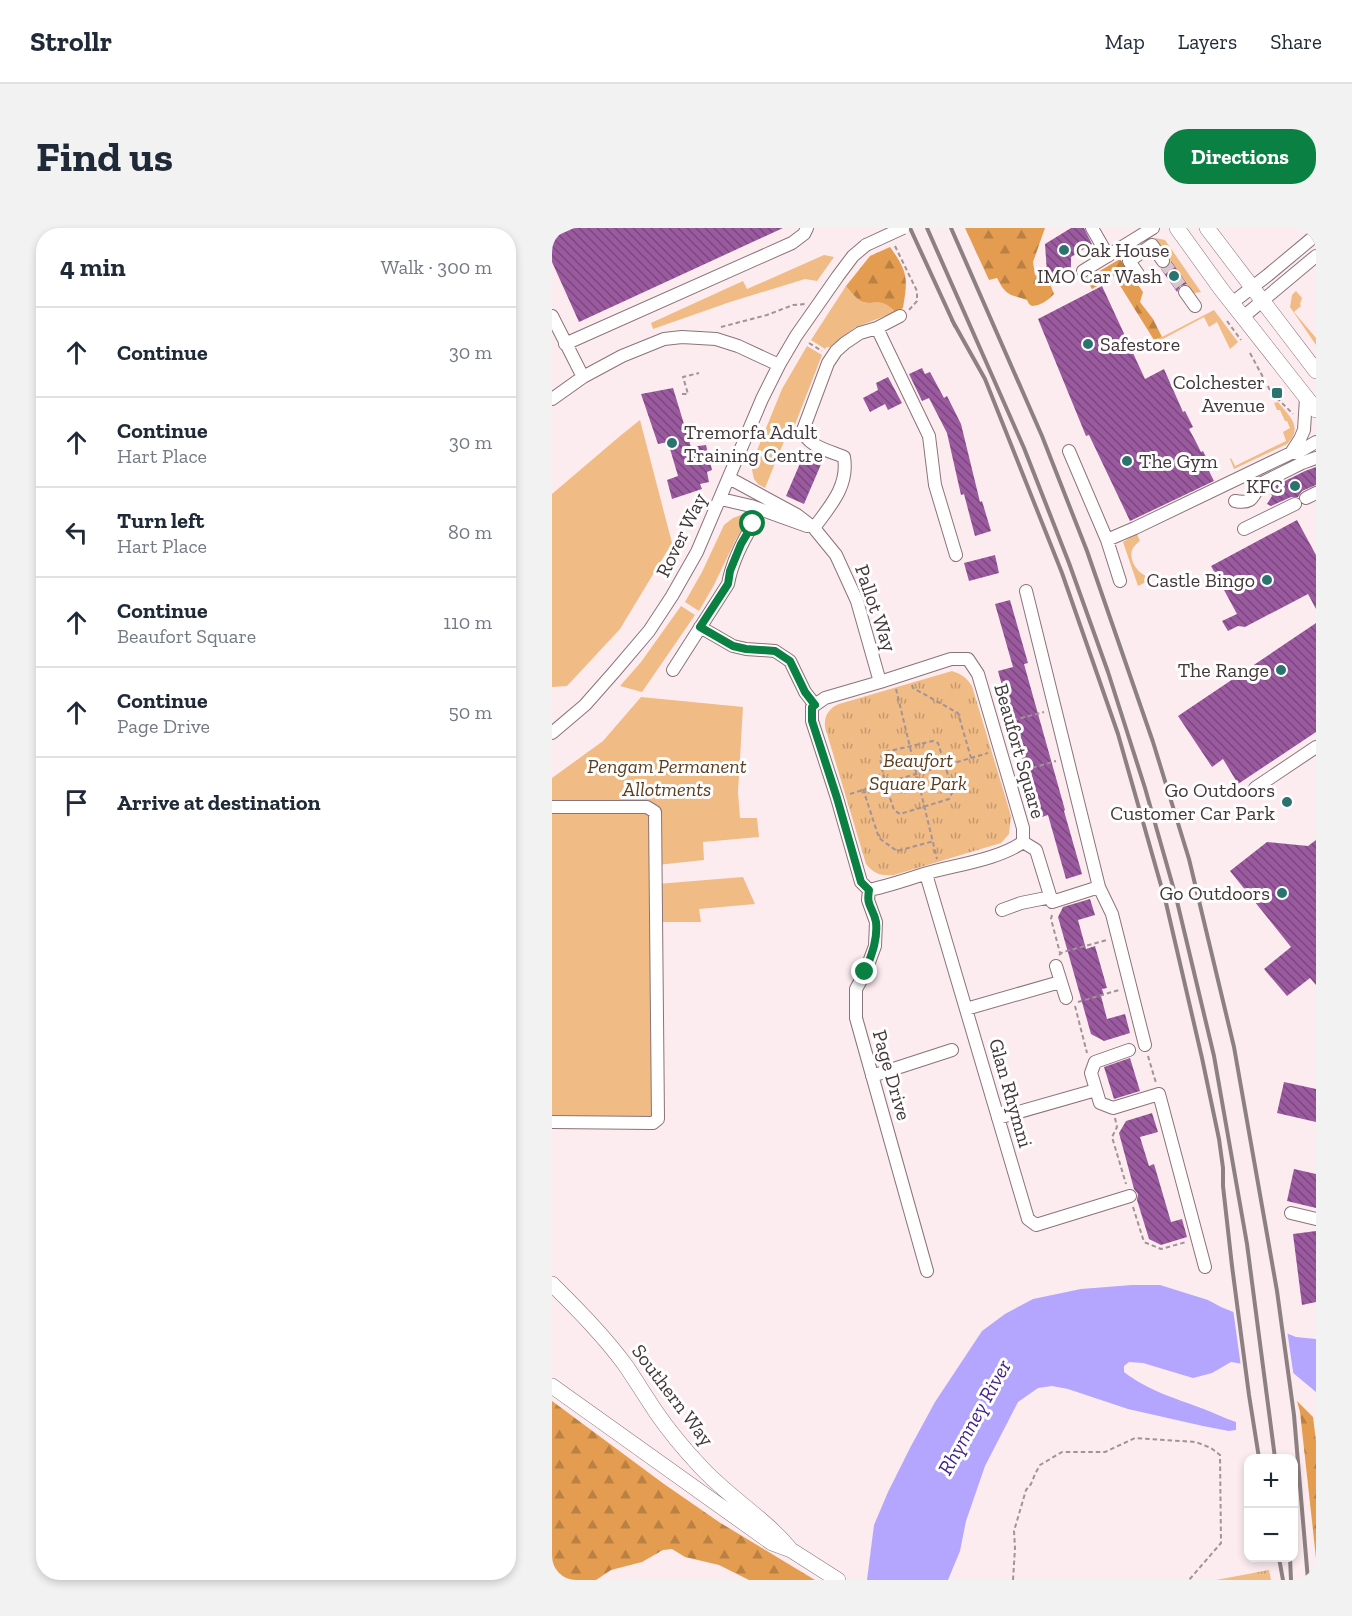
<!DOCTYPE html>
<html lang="en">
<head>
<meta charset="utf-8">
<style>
  :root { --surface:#fff; --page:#f2f2f3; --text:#1f2937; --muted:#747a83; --line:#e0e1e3; --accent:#0b8043 }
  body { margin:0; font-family:"Zilla Slab",serif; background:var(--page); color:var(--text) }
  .controls { position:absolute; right:18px; bottom:18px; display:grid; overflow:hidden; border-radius:12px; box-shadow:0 3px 9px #0003 }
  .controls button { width:54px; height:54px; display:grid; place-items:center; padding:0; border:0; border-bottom:2px solid var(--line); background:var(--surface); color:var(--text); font:30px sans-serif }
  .stop { position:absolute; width:18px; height:18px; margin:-14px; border:4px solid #0b8043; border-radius:50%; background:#fff }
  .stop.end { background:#0b8043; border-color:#fff; box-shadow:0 2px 6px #0008 }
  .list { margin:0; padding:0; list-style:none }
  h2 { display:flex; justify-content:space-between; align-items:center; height:78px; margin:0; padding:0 24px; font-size:26px }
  h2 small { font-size:20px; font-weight:400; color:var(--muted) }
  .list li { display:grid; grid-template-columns:39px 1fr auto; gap:18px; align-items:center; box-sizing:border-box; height:90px; padding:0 24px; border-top:2px solid var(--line) }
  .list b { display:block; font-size:22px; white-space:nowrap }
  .list p { margin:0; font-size:20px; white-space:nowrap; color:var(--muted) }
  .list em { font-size:20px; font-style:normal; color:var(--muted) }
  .icon { flex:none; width:33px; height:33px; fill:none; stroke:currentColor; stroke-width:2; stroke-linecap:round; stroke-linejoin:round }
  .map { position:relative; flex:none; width:764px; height:1352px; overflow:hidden; border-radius:24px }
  header { display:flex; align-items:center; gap:36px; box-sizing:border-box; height:84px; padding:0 30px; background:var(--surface); border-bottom:2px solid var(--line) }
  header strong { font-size:28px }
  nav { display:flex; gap:33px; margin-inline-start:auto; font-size:21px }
  .intro { display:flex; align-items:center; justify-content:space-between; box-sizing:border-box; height:144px; padding:0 36px }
  h1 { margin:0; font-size:42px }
  .button { padding:15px 27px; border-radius:24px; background:var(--accent); color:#fff; font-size:21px; font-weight:700 }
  main { display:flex; gap:36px; padding:0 36px }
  aside { flex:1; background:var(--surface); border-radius:24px; box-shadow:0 3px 9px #0003 }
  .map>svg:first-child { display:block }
  .green { fill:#f0bb85 }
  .forest { fill:url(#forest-firs) }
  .park { fill:url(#park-tufts) }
  .water { fill:#b4a5fe }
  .pier { fill:#fcecf0 }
  .building { fill:url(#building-back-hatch) }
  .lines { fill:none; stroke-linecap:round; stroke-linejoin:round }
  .minor-tunnel { stroke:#d7c8cc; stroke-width:12; stroke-dasharray:12 6; stroke-linecap:butt }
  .minor-casing { stroke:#8a7379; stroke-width:14 }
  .major-casing { stroke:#8a7379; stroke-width:16 }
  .path { stroke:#a19397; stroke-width:2; stroke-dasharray:4.5 3; stroke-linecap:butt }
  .minor { stroke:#fff; stroke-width:12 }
  .major { stroke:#fff; stroke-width:15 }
  .rail { stroke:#8d8083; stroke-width:4 }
  .minor-bridge-casing { stroke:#8a7379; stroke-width:14; stroke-linecap:butt }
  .minor-bridge { stroke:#fff; stroke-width:12 }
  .route { stroke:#0b8043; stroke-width:8 }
  .poi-dot { fill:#2a736f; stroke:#fefefe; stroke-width:2 }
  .labels { text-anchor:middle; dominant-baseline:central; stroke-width:6; stroke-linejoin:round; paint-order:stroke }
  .poi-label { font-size:20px; fill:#42373a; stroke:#fefefe; text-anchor:end }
  .street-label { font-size:20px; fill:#42373a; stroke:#fefefe }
  .park-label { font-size:20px; font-style:italic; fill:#5b3d1d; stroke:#fefefe }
  .water-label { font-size:21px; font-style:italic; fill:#432387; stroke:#fefefe }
</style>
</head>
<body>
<header>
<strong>Strollr</strong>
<nav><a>Map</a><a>Layers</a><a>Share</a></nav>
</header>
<div class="intro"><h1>Find us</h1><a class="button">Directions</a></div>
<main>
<aside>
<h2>4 min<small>Walk · 300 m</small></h2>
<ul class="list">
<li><svg class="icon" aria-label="ahead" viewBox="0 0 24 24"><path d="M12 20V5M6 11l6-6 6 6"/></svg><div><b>Continue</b></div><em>30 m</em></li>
<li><svg class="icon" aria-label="ahead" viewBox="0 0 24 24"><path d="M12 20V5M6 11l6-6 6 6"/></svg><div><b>Continue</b><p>Hart Place</p></div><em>30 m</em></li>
<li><svg class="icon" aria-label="left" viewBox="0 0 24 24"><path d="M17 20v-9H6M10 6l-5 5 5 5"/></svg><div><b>Turn left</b><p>Hart Place</p></div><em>80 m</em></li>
<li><svg class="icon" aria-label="ahead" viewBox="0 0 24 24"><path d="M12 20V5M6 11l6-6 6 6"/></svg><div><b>Continue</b><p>Beaufort Square</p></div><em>110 m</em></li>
<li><svg class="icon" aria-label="ahead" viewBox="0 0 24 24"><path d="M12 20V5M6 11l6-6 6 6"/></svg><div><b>Continue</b><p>Page Drive</p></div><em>50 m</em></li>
<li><svg class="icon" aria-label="arrive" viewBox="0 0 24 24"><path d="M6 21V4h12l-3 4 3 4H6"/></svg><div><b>Arrive at destination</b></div></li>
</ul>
</aside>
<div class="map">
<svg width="764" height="1352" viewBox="0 0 764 1352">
  <defs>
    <pattern id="forest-firs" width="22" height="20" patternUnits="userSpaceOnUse" patternTransform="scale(1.5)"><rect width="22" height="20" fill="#e49d50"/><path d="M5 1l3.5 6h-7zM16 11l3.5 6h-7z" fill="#ba8143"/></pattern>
    <pattern id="park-tufts" width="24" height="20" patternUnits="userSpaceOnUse" patternTransform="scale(1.5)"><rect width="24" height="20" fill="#f0bb85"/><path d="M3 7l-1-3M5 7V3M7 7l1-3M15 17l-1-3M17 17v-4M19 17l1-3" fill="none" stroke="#c4996e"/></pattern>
    <pattern id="building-back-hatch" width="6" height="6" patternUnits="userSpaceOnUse" patternTransform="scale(1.5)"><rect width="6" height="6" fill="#9b5a9f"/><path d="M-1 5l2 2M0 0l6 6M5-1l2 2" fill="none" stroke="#79487c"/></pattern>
  </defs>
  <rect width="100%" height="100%" fill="#fcecf0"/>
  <!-- green -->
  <path class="green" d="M603 10 613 12 649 64 643 65 639 64 637 60Z
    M272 27 282 29 265 53 253 51 178 74 101 101 99 95 191 53 195 61Z
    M294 58C297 62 303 69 307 72 318 80 328 67 343 84L302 100 278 119H275L273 121 259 112Z
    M744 63 750 70 748 76 749 78 742 84 764 110V117L738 79 740 67Z
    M662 82 686 114 678 121 665 94 657 99 652 89 609 112 613 121 604 124 601 113 610 109Z
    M255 118 270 127 239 207 235 206 213 260 206 256 202 251 199 237 230 161Z
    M726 174C737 188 752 199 735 216L682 241 678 231 679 230 683 238 734 213 731 204 738 200 735 193H733L728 182H725L722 175Z
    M88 192 120 315 68 401 15 458 0 459V266L68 208Z
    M195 286 199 287 183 313 162 357 147 383 133 374 150 344 172 297 181 290 189 287Z
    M585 306 588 313C585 315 583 317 581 320 575 331 587 349 599 349L600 351 586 358 571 314Z
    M129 378 143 387 90 464 68 458 89 434Z
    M89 469 191 479 186 564 188 590H205L207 609 151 614 152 632 105 637V656L191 649 203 676 147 681 149 694H106L109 896 98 902 0 898V550L51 513Z"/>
  <!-- forest -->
  <path class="forest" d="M413 0H493L481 34 483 47 495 48 502 66C495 73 490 77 480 78L477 76 475 72C457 66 454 68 445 50L437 52Z
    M338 19C356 44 356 50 351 80L343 84C328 67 318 80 307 72 303 69 297 62 294 58L318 28Z
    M568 31 591 64 588 74 601 91 610 109 602 112 562 48 540 61 534 51Z
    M0 1173 112 1256 167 1294 263 1352H197L167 1337 133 1329 120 1321 111 1322 90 1334 59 1342 44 1352H0Z
    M745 1173 761 1189 764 1213V1330L748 1184Z"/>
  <!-- park -->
  <path class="park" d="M400 443C409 446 414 449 420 458L459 588 457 606 449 615 342 647C329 648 322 646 314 636L273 499C272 488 277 480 287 476Z
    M717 1342 719 1352H664Z"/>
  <!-- water -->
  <path class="water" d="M580 1057H608L656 1072 669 1079 744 1109 764 1111V1164L740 1144 679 1134 660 1145 641 1150 591 1135 577 1134 572 1138V1144C597 1163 620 1169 649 1180 660 1184 672 1190 684 1194V1202L677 1203 651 1198 576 1181 516 1161 500 1158 486 1160 466 1174 433 1238 414 1293 408 1323 396 1352H315L322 1297 336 1264 359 1218 383 1174 430 1103 453 1086 481 1071 529 1061Z"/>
  <!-- pier -->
  <path class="pier" d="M681 1081 735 1102 742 1150 739 1147 689 1139Z"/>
  <!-- building -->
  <path class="building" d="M22 0H231L27 94 0 34V10Z
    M519 0H532L540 16 519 29V44L495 45 493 16Z
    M619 33 635 56 628 58 625 64 609 41 616 39Z
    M550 58 593 151 612 141 631 184 633 183 641 199 637 201 643 212 649 224 651 223 659 239 656 241 662 253 578 293 537 207 534 208 486 91Z
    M370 140 373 146 378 144 392 170 395 168 409 196 428 274 430 273 439 303 423 308 412 266 409 267 395 205 377 170 370 173 357 146Z
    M336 149 350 175 336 182 333 176 318 184 311 170 326 162 324 155Z
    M121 160 139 219 154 217 160 242 155 244 157 254 148 256 150 261 120 271 115 252 126 248 116 214 106 216 89 166Z
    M252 226 270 234 252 276 234 268Z
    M764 239V257L750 263 746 269H739L719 278 715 276 720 268 717 261 753 243Z
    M745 292 764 327V381L756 366 693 399 686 398 676 403 670 393 685 386 659 338Z
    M443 327 447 345 417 353 412 335Z
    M458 372 476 435 472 436 513 582 512 583 530 646 514 651 496 587 487 590 446 443 461 439 443 376Z
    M764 395V504L686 556 671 531 660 539 626 488Z
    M764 612V757L758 750 735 768 712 741 739 719 678 643 715 614 756 618Z
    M538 671 543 687 526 692 534 721 543 718 555 760 550 761 552 767 549 768 555 791 573 786 578 805 552 813 539 806 506 689 511 679Z
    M578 830 588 863 562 871 552 839Z
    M732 854 764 861V894L725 885Z
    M600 885 606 904 588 909 597 938 602 936 619 994 630 991 635 1009 609 1017 597 1011 585 972 586 966 582 961 567 905 574 893Z
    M742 941 764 946V980L735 973Z
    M764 1003V1074L750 1077 741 1006Z"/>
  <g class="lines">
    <!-- minor-tunnel -->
    <path class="minor-tunnel" d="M611 33 633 64"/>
    <!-- minor casing -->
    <g class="minor-casing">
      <path id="minor" d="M540 0 556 28
        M531 43 601 0
        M586 46 577 33 600 17 611 33
        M633 64 643 78
        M680 75 716 47 764 7
        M0 88 31 149
        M691 89 764 28
        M325 100 377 208 383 257 404 327
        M13 116 240 15 252 6 255 0
        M0 171 31 149 70 128 112 111 130 109 164 111 186 118 227 137
        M517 223 555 312
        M739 225 748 211 752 202 754 170
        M177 250 245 287 262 300 284 327 305 373 328 454 399 431H416L426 446 471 600V614C446 632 402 637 372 646 354 652 336 658 317 662L309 654 285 570 260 493V479L273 470 328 454
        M754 270 764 265
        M169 271 199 278 255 298
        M683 273C704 277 700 265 710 255L750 235 764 230
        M262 300C278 278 297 258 292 229 278 223 254 218 251 202L276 135 284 123 293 115 308 105 325 100 348 88
        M692 301 743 276
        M568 353 555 312 583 300 739 225H745L764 214
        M474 363 547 659 560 686 593 817
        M148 399 181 418 194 421 223 423 238 433 253 464 263 477
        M121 442 176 356C180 334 190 315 201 296
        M0 505 33 477 63 443 97 403 120 368 145 324 210 171 227 137 244 108 286 48 301 28 314 17
        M703 560 764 519
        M0 579H95L103 584 106 891 101 895 0 894
        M471 614 484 622 500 674 547 659
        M374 646 476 991 484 997 578 968
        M317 662 316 672 324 694 323 718 313 745 304 761V790L375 1043
        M450 682 469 675 499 669
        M504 738 514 770
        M414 781 508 754
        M577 822 543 834 539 845 548 875 561 880 607 866 653 1039
        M320 848 400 822
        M446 890 544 862
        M739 985 764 991"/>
    </g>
    <!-- major casing -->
    <g class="major-casing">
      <path id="major" d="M625 0 669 61 764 182
        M655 0 764 143
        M0 1056C26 1082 52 1108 74 1138 84 1153 94 1169 104 1184 117 1203 132 1221 148 1238 176 1269 213 1290 239 1322
        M0 1158 220 1315 239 1322 286 1352"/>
    </g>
    <!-- path -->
    <path class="path" d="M343 18 365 63V73L357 82
      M675 93 689 112
      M169 99 215 87 241 77 253 76
      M257 115 270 123
      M698 125 719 164 741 186
      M130 166H136L131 149 147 145
      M360 457 361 460 406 485 419 530
      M344 461 385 631
      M454 494 492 484
      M466 544 504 533
      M311 561 327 610 345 623 382 613
      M298 566 333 555 342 582 348 586 397 571 401 563 386 515 381 513 333 524 328 530 333 555C367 545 402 535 436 525
      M500 687 499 691 508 725
      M507 727 511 724 555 712
      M526 774 567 762
      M523 778 535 825
      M596 828 604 855
      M563 890 565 899 560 909 574 956
      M581 979 592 1014 609 1021 634 1014
      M461 1352 463 1320 462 1303 474 1262 479 1256 483 1246 488 1237 510 1224H553L583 1210 644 1214 659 1220 668 1227 669 1315 637 1352"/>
    <!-- minor -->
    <use href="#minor" class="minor"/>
    <!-- major -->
    <use href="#major" class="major"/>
    <!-- rail -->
    <path class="rail" d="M358 0 403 98
      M375 0 472 220 517 335 556 444 593 560 624 669 662 828 695 1016 723 1230
      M399 0 490 208 535 323 601 514 637 631 682 819 725 1063 742 1187 756 1352
      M400 92 433 151 510 345 566 506 614 675 650 830 667 911 671 940V958L680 1038 697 1167 707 1230
      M727 1330 731 1352
      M738 1330 739 1352"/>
    <!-- minor-bridge casing -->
    <g class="minor-bridge-casing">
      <path id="minor-bridge" d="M314 17 351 0"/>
    </g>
    <!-- minor-bridge -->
    <use href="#minor-bridge" class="minor-bridge"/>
  </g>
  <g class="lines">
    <!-- route -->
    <path class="route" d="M201 296 189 316 178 343 176 356 148 399 181 418 194 421 223 423 238 433 253 464 263 477 260 479V493L285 570 309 654 317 662C314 679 321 679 324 694 326 712 319 728 313 744"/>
  </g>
  <!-- markers -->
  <g class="poi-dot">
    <circle cx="512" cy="22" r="6"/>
    <circle cx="622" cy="48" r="6"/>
    <circle cx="536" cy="116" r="6"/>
    <rect x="719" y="159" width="12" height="12" rx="3"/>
    <circle cx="120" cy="215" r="6"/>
    <circle cx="575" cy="233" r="6"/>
    <circle cx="743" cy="258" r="6"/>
    <circle cx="715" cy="352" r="6"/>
    <circle cx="729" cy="442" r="6"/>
    <circle cx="735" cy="574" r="6"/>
    <circle cx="730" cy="665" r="6"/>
  </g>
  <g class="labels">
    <!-- poi labels -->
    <g class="poi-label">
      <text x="524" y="22" text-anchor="start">Oak House</text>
      <text x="610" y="48">IMO Car Wash</text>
      <text x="548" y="116" text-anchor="start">Safestore</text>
      <text x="713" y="154">Colchester<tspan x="713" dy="23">Avenue</tspan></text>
      <text x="132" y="204" text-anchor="start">Tremorfa Adult<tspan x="132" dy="23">Training Centre</tspan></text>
      <text x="587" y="233" text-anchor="start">The Gym</text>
      <text x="731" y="258">KFC</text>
      <text x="703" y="352">Castle Bingo</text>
      <text x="717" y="442">The Range</text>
      <text x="723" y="562">Go Outdoors<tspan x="723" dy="23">Customer Car Park</tspan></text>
      <text x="718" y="665">Go Outdoors</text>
    </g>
    <!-- street labels -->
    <g class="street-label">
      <text transform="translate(129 307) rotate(-64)">Rover Way</text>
      <text transform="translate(324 380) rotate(71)">Pallot Way</text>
      <text transform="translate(468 523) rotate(74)">Beaufort Square</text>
      <text transform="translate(340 847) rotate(74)">Page Drive</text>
      <text transform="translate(459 865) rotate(74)">Glan Rhymni</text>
      <text transform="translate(121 1167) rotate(53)">Southern Way</text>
    </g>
    <!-- park labels -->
    <g class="park-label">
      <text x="366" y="532">Beaufort<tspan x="366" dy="23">Square Park</tspan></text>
      <text x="115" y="538">Pengam Permanent<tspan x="115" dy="23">Allotments</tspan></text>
    </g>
    <!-- water labels -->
    <g class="water-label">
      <text transform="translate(422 1189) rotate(-61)">Rhymney River</text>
    </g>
  </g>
</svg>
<div class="controls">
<button>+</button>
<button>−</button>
</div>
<div class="stop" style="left:201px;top:296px"></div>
<div class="stop end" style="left:313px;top:744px"></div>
</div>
</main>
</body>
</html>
